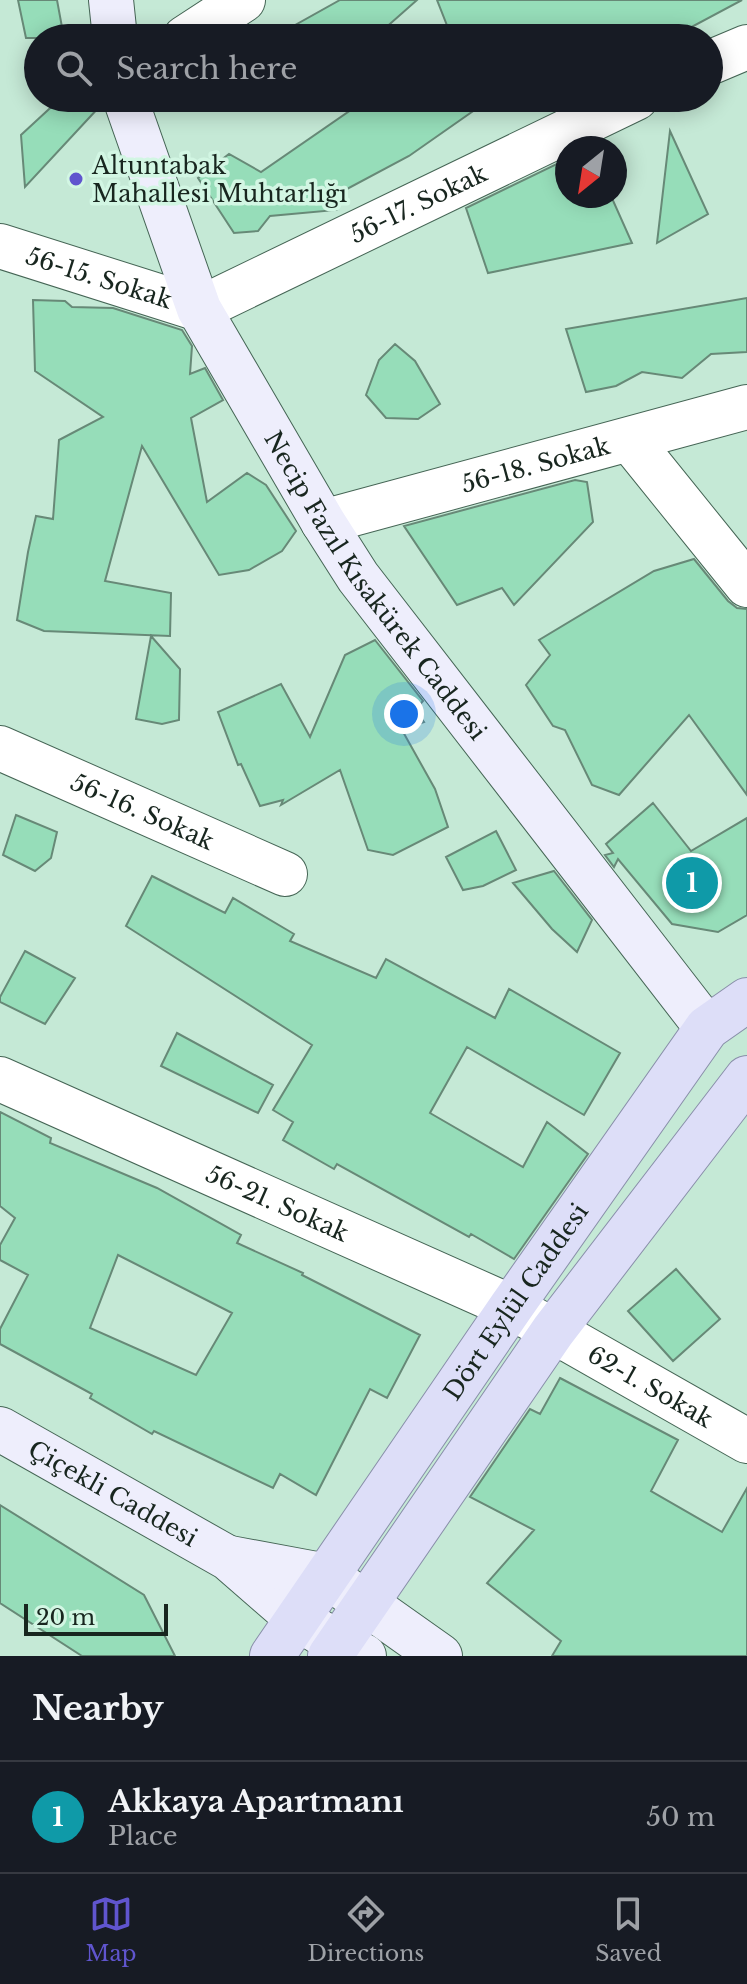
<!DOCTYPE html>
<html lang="en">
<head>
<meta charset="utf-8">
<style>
  :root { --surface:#171b24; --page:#242831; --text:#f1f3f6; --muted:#9ea1a6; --line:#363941; --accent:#6055ce }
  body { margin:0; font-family:"Libre Baskerville",serif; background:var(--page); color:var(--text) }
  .compass { position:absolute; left:555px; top:136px; width:72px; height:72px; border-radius:50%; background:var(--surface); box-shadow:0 4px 20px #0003; rotate:210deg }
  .scale { position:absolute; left:24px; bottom:20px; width:144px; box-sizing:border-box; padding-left:8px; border:4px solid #18261f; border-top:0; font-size:22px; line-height:28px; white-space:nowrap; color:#18261f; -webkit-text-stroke:6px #d2f6e3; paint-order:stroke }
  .you { position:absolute; left:404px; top:714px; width:28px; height:28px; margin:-20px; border:6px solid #fff; border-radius:50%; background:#1a73e8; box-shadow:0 0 0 12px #1a73e833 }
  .badge { display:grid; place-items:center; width:52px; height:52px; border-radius:50%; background:var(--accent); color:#fff; font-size:26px; font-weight:700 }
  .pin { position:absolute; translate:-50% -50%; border:4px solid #fff; box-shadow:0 2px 8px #0006 }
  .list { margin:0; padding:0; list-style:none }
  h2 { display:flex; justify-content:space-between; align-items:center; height:104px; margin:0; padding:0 32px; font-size:34px }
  h2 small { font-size:26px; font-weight:400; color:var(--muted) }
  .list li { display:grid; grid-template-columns:52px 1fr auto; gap:24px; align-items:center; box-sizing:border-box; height:112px; padding:0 32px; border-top:2px solid var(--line) }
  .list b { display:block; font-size:30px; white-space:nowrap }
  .list p { margin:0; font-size:26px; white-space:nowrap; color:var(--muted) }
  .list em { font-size:26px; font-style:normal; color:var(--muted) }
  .icon { flex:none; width:44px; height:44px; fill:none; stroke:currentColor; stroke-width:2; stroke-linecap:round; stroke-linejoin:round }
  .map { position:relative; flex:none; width:747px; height:1656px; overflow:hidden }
  .search { position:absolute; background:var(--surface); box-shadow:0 4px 20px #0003; left:24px; right:24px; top:24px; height:88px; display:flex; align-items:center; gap:20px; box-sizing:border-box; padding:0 28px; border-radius:44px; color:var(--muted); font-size:30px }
  .sheet { height:216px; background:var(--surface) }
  nav { display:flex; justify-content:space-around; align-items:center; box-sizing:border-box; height:112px; border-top:2px solid var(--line); background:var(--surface); font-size:22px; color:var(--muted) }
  nav a { display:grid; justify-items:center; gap:4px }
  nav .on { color:var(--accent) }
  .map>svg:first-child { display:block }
  .building { fill:#96ddb9; stroke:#678977; stroke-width:2; fill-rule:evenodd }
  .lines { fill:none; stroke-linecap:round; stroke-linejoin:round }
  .street-casing { stroke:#456555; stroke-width:46 }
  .secondary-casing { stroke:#456555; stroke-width:46 }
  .primary-casing { stroke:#898fa9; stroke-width:46 }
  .street { stroke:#fff; stroke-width:44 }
  .secondary { stroke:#eeeefc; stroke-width:44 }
  .primary { stroke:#dddef8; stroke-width:44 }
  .poi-dot { fill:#6055ce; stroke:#d2f6e3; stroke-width:3 }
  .labels { text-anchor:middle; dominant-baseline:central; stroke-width:7; stroke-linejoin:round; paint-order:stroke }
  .poi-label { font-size:24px; fill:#18261f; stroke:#d2f6e3; text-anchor:start }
  .street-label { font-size:24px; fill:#18261f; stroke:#d2f6e3 }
</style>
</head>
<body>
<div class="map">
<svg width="747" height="1656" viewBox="0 0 747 1656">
  <rect width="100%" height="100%" fill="#c5e9d6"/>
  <!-- building -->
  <path class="building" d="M18 0H57L64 38H26Z
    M340 0H417L374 38H272Z
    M437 0H742L671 38H452Z
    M61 98H101V105L25 187 21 135Z
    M393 98H518L505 105 479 107 409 156 330 198 336 210 270 216 258 231 234 233 198 178 229 154 261 172 351 110Z
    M670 131 708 214 657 243Z
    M567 159V196H611L632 243 488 273 466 208Z
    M747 298V352L711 354 682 378 642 372 616 386 586 392 566 329Z
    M33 300 65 301 72 307 113 308 182 330 192 346 190 374 205 368 223 400 191 418 207 502 247 473 266 485 296 531 282 551 249 570 219 575 142 446 105 581 171 593 170 636 44 631 17 620 28 552 36 516 53 519 59 440 103 417 35 371Z
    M395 344 415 361 440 404 418 419 386 418 366 395 379 360Z
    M575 480 587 482 593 522 514 605 502 588 457 605 404 526Z
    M694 559 728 601 737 608 747 609V795L689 715 619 795 592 785 565 730 553 726 526 685 550 655 539 640 654 571Z
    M151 636 180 669 179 720 162 724 136 719Z
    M375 640 423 701 415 710 424 722 402 730 435 789 448 827 393 855 368 850 340 770 281 805 283 800 260 806 241 764 238 765 218 712 281 684 310 737 345 655Z
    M653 803 691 851 747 818V915L718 932 672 924 618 859 614 867 605 855 613 853 606 844Z
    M16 815 57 832 51 858 35 871 3 855Z
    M496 831 516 870 483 886 463 890 446 857Z
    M554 871 592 920 577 952 552 929 513 883Z
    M152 876 225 913 233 898 294 934 290 941 376 978 386 959 495 1018 509 989 620 1053 584 1115 467 1047 430 1113 523 1167 547 1122 588 1154 514 1259 471 1234 469 1237 337 1164 334 1169 283 1140 293 1122 273 1110 312 1045 126 926Z
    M25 951 75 978 45 1024 0 1002V997Z
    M177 1033 273 1085 258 1113 161 1066Z
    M0 1112 51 1138 50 1143 157 1188 241 1235 237 1243 303 1273 302 1275 420 1335 387 1398 370 1389 316 1495 280 1474 273 1488 154 1431 152 1434 90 1398 92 1394 0 1344V1329L28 1275 0 1260V1245L15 1218 0 1206ZM118 1255 232 1313 196 1375 90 1328Z
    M676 1269 720 1319 673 1361 628 1311Z
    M560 1378 678 1440 651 1491 722 1532 747 1488V1656H552L561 1641 487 1583 534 1530 470 1497 530 1409 540 1414Z
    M0 1505 144 1595 175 1656H82L0 1603Z"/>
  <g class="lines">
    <!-- street casing -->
    <g class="street-casing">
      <g id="street">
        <path d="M185 38 243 0"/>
        <path d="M709 63 747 47"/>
        <path id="s1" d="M0 246 199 309 636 98"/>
        <path d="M630 440 747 585"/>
        <path id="s2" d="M323 522 747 407"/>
        <path id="s3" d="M0 748 285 874"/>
        <path id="s4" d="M0 1079 511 1307 747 1441"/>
      </g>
    </g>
    <!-- secondary casing -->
    <g class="secondary-casing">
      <g id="secondary">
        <path d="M111 0 115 38"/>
        <path id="s5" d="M125 98 199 309 323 522 358 577 707 1028"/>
        <path id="s6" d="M0 1429 228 1558 297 1618 339 1644 364 1656"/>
        <path d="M230 1558 327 1576 440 1656"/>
      </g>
    </g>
    <!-- primary casing -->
    <g class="primary-casing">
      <g id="primary">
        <path id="s7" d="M272 1656 511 1307 707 1028 747 1000"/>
        <path d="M330 1656 553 1331 747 1078"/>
      </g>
    </g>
    <!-- street -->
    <use href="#street" class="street"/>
    <!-- secondary -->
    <use href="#secondary" class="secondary"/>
    <!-- primary -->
    <use href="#primary" class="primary"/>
  </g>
  <!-- markers -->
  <circle class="poi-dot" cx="76" cy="179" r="8"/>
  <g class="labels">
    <!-- poi labels -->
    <g class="poi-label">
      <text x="92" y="165">Altuntabak<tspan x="92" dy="28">Mahallesi Muhtarlığı</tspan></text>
    </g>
    <!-- street labels -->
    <g class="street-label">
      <text stroke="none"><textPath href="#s1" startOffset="452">56-17. Sokak</textPath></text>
      <text stroke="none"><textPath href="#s1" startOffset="104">56-15. Sokak</textPath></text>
      <text stroke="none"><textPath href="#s2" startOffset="220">56-18. Sokak</textPath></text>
      <text stroke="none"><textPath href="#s5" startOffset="552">Necip Fazıl Kısakürek Caddesi</textPath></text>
      <text stroke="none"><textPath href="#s3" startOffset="156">56-16. Sokak</textPath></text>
      <text stroke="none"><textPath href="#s4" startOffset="304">56-21. Sokak</textPath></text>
      <text stroke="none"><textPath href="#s7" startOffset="430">Dört Eylül Caddesi</textPath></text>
      <text stroke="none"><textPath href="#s4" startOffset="720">62-1. Sokak</textPath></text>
      <text stroke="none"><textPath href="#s6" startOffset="130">Çiçekli Caddesi</textPath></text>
    </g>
  </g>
</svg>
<svg class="compass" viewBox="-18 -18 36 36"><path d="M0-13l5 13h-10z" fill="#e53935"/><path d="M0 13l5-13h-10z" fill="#9ea1a6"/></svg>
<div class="scale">20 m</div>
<div class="you"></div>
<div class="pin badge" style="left:692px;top:883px;background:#0f9aa8">1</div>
<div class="search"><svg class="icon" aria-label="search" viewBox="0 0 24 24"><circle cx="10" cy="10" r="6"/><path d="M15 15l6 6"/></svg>Search here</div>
</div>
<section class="sheet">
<h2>Nearby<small></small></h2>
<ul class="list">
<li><span class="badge" style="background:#0f9aa8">1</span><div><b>Akkaya Apartmanı</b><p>Place</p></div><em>50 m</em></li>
</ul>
</section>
<nav>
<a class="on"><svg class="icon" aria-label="map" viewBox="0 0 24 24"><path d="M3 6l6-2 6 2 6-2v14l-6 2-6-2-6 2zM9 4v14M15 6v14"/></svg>Map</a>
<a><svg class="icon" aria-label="directions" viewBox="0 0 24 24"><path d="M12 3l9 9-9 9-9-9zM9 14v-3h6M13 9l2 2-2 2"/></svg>Directions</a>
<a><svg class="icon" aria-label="saved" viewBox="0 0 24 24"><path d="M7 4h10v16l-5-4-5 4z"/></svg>Saved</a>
</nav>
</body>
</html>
